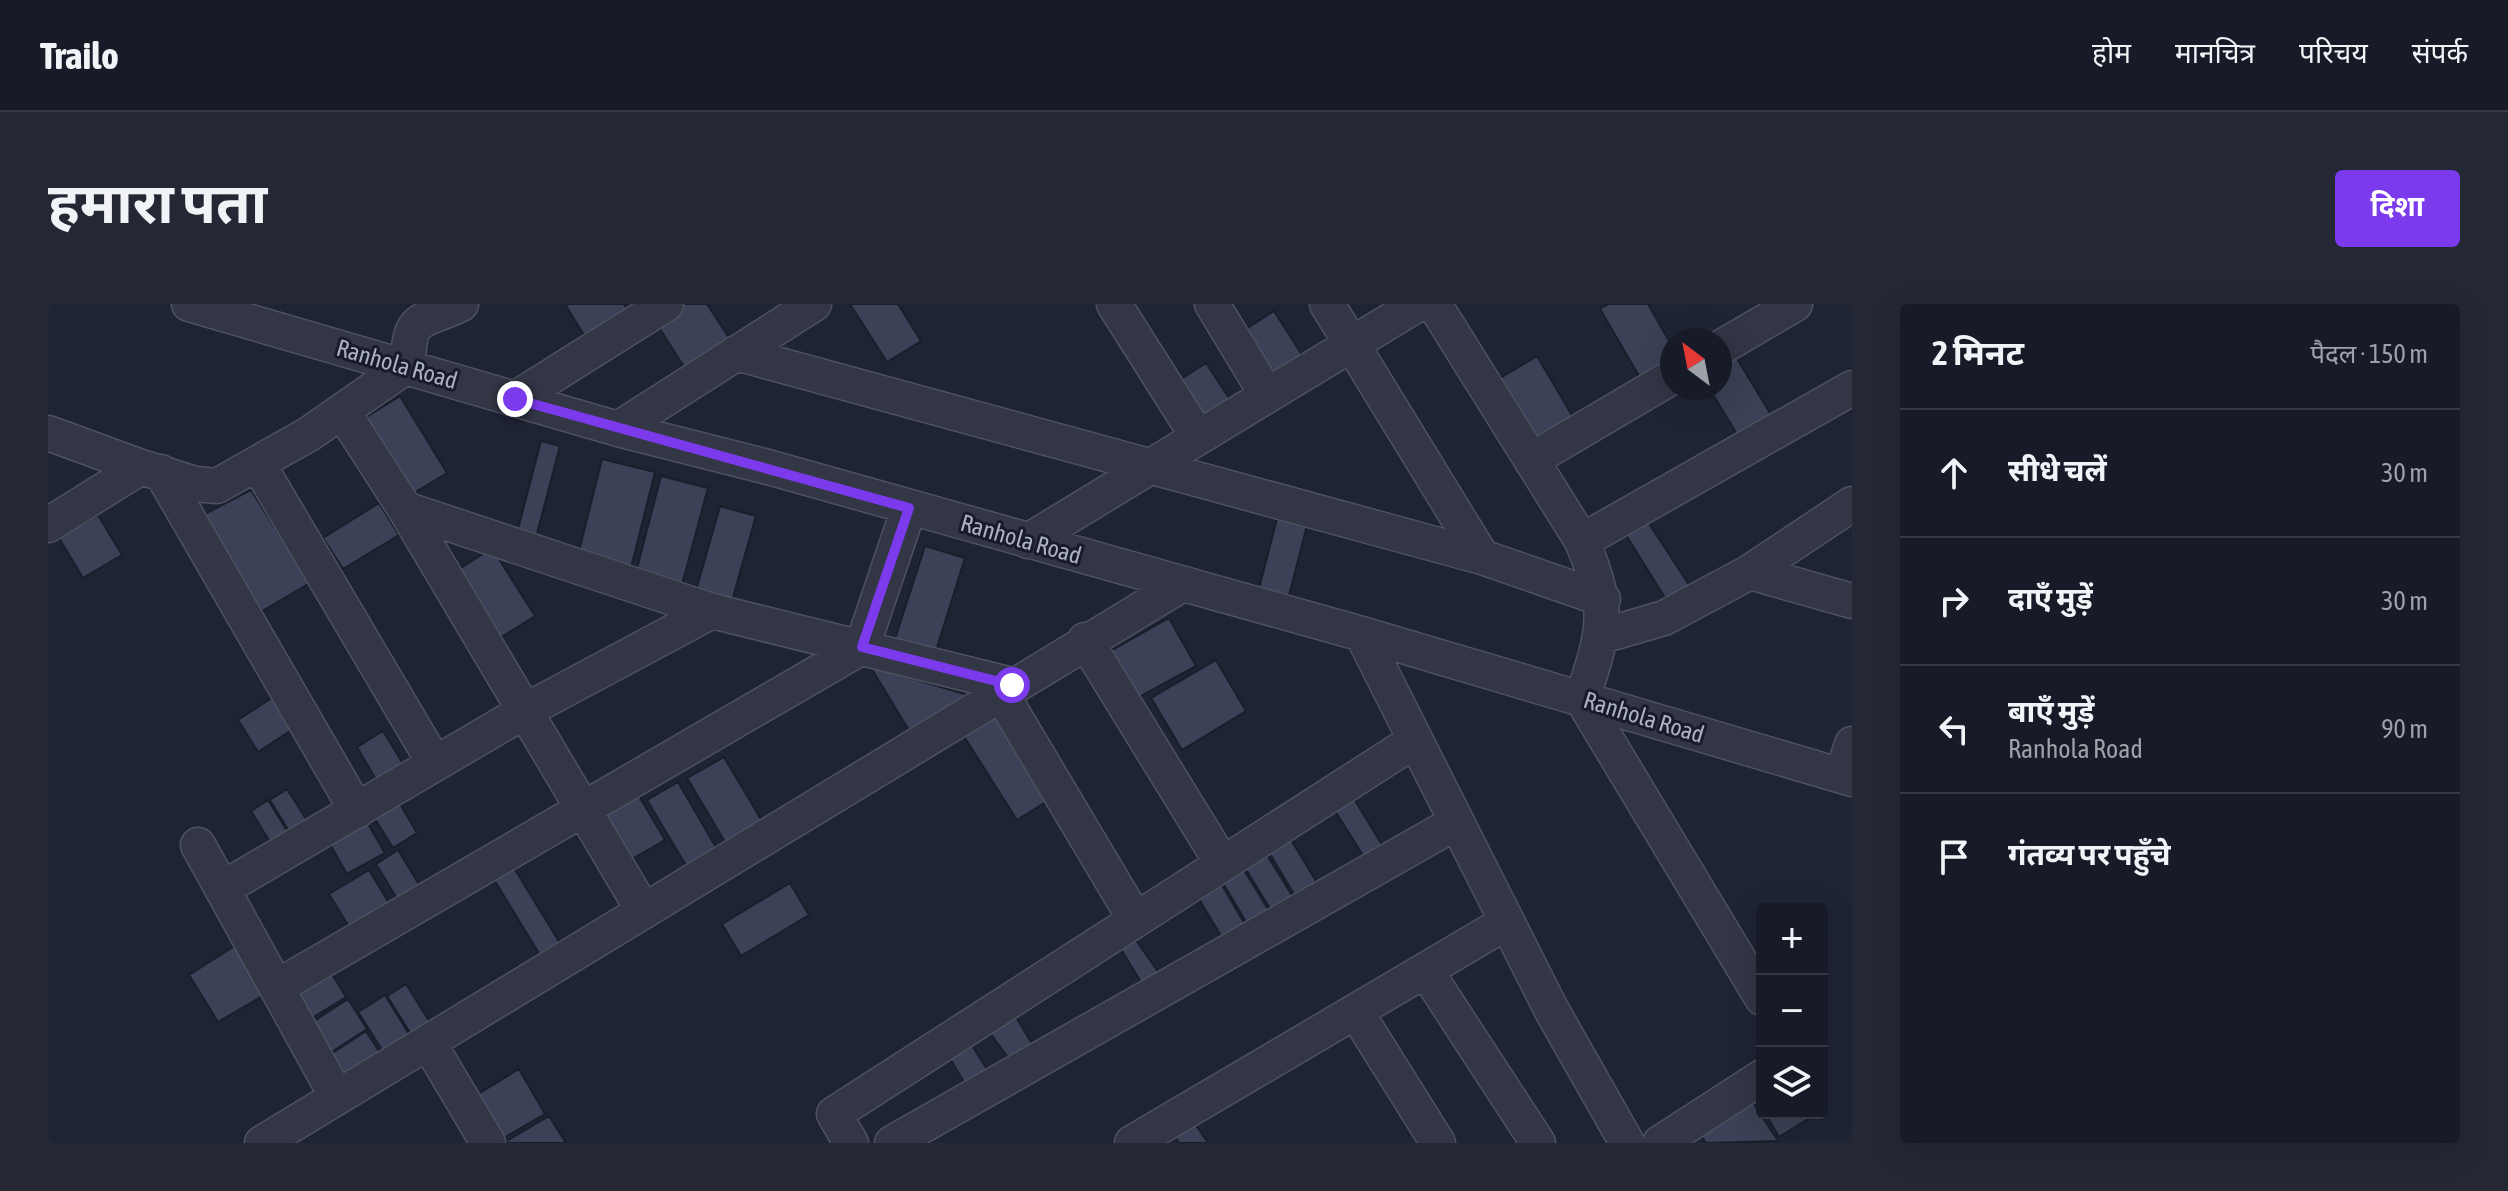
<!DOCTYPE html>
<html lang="hi">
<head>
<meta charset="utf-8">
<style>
  :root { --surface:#171b28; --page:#242834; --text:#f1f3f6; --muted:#9ea1a8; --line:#363945; --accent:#7c3aed }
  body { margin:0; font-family:"Asap Condensed","Noto Sans Devanagari",sans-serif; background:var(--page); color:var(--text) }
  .controls { position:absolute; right:24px; bottom:24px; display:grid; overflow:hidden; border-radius:8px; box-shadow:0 8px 32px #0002 }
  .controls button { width:72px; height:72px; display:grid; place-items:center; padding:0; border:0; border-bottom:2px solid var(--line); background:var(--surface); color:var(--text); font:40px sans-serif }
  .compass { position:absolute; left:1612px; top:24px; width:72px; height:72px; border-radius:50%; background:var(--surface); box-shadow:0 8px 32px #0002; rotate:328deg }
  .stop { position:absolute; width:24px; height:24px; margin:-18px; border:6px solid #7c3aed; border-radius:50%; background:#fff }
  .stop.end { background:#7c3aed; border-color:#fff; box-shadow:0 2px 8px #0008 }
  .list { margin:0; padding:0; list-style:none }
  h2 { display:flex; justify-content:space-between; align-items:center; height:104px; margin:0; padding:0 32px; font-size:34px }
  h2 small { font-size:26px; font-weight:400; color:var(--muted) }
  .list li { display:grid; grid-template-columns:52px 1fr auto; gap:24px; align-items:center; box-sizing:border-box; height:128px; padding:0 32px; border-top:2px solid var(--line) }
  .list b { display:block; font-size:30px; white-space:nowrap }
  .list p { margin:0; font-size:26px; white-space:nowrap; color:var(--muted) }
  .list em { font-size:26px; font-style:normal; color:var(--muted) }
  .icon { flex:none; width:44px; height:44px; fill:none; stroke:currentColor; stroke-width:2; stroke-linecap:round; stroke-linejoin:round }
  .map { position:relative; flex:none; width:1804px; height:839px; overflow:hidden; border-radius:8px }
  header { display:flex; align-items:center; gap:48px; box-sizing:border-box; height:112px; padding:0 40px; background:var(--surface); border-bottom:2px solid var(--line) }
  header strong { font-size:38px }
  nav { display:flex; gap:44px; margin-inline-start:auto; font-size:28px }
  .intro { display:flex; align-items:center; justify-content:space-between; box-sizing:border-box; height:192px; padding:0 48px }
  h1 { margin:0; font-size:56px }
  .button { padding:20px 36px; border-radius:8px; background:var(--accent); color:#fff; font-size:28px; font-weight:700 }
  main { display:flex; gap:48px; padding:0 48px }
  aside { flex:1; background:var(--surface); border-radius:8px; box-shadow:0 8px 32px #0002 }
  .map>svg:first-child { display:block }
  .building { fill:#3b4156; stroke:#1a1e2c; stroke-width:2 }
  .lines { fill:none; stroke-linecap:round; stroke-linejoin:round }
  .minor-casing { stroke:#4d5161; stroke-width:37 }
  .minor { stroke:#323645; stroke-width:34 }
  .route { stroke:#7c3aed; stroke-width:10 }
  .labels { text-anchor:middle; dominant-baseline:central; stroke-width:6; stroke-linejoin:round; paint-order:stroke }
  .street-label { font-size:24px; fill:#acb0c3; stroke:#181c2a }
</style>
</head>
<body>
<header>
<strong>Trailo</strong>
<nav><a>होम</a><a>मानचित्र</a><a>परिचय</a><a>संपर्क</a></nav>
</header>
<div class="intro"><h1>हमारा पता</h1><a class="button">दिशा</a></div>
<main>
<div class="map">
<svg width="1804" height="839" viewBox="0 0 1804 839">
  <rect width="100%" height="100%" fill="#1f2435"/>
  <!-- building -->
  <path class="building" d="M517 0H576L585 14 542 41Z
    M628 0H659L685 40 640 69 605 14Z
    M802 0H850L873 37 839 58Z
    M1560 0H1600L1624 42V69L1598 84 1552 5Z
    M1226 7 1256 54 1223 75 1193 28Z
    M1682 43 1728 119 1695 140 1661 84H1672V49Z
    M1489 52 1532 125 1491 150 1447 77Z
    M1158 59 1187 103 1159 121 1130 77Z
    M352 92 399 169 359 193 312 117Z
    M493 137 512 142 485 245 466 240Z
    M554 155 607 168 581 272 528 259Z
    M613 172 660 184 632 288 586 276Z
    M203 186 262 279 204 313 147 215Z
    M331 199 351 231 295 265 275 234Z
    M672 202 708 212 683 300 647 290Z
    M1232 203 1262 210 1239 299 1209 292Z
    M50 211 74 251 35 274 11 234Z
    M1600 218 1647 290 1624 305 1578 231Z
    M877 242 917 254 886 353 845 341Z
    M444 244 487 312 447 337 405 269Z
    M1121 314 1148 362 1086 396 1059 349Z
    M1168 356 1198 407 1134 446 1103 394Z
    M822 362 930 394 865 433Z
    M225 393 245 425 210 448 190 416Z
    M953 407 1006 493 969 516 915 431Z
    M335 427 357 463 330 479 309 443Z
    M676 453 717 522 680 543 639 474Z
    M630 478 673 552 643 570 599 496Z
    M239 485 265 526 247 537 222 496Z
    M588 487 617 536 579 558 550 509Z
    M1303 490 1339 549 1321 561 1284 502Z
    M347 491 369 529 345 544 322 507Z
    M220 496 246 538 228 548 203 507Z
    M316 513 337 549 299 570 279 535Z
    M1239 529 1271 582 1249 595 1217 542Z
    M1214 543 1248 598 1226 611 1192 556Z
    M350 546 374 585 351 598 328 560Z
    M460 554 515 644 495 656 440 566Z
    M1191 558 1225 613 1203 626 1170 571Z
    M321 566 344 604 304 628 281 590Z
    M1168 571 1202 629 1179 642 1145 585Z
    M742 579 761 611 693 652 674 620Z
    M1083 629 1113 672 1096 683 1069 639Z
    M188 641 218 690 170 718 141 671Z
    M281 665 298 693 261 716 244 689Z
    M358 680 385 723 366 735 339 692Z
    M337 691 364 735 338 752 310 708Z
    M300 695 319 725 282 749 263 719Z
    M967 711 986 743 964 759 942 729Z
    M318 727 334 752 299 775 283 750Z
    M923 740 944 773 919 783 901 753Z
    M471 765 497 810 447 839 420 796Z
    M1702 794 1730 837 1658 839 1650 827Z
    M1717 809H1767L1768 810 1731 833Z
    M501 812 518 839H455Z
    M1142 812 1160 839H1131L1122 825Z"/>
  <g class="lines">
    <!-- minor casing -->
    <g class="minor-casing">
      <path id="minor" d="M141 0 570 125 720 163 1314 330 1804 475
        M1066 0 1150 133
        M1164 0 1219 91
        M1279 0 1434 253
        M1386 0 1534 237C1563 307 1557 325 1534 395L1714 694
        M1672 44 1747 0
        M688 49 1434 253 1555 295
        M467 95 618 0
        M294 107 357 205 595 606
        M570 125 766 0
        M0 129 93 163 147 180 169 182 261 130 360 61C361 9 372 20 413 0
        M1483 156 1624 73
        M210 160 387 460
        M113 168 309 507
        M357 205 664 307 964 381
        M0 221 93 163
        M980 237 1370 0
        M1534 237 1804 84
        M1702 268 1804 297
        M1314 330 1503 705 1579 839
        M1554 332 1616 314 1702 268 1804 200
        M1037 336 1174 559
        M952 388 1087 615
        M1794 472 1804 440
        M150 541 289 793
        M174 585 477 407 664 307
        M1378 667 1490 839
        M229 683 814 343 861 204
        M1308 708 1390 839
        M380 738 440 839
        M214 839 1133 281
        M803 839 786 810 1366 437
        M844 839 1407 519
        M1084 839 1459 618
        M1612 839 1714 773"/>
    </g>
    <!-- minor -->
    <use href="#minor" class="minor"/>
  </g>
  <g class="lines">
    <!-- route -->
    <path class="route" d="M467 95 861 204 814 343 964 381"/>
  </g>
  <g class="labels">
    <!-- street labels -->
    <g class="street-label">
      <text transform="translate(349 60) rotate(16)">Ranhola Road</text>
      <text transform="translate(973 235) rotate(16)">Ranhola Road</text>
      <text transform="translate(1596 413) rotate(17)">Ranhola Road</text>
    </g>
  </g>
</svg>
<div class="controls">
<button>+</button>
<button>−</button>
<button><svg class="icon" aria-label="layers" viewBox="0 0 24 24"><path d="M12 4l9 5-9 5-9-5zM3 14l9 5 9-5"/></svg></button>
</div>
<svg class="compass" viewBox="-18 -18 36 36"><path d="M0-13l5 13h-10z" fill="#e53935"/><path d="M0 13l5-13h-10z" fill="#9ea1a8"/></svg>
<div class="stop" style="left:964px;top:381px"></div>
<div class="stop end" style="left:467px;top:95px"></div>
</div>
<aside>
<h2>2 मिनट<small>पैदल · 150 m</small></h2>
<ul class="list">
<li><svg class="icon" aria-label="ahead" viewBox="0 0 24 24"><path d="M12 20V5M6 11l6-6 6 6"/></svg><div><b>सीधे चलें</b></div><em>30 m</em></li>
<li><svg class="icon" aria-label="right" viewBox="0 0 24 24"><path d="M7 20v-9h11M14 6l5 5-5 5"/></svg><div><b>दाएँ मुड़ें</b></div><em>30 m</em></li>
<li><svg class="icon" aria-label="left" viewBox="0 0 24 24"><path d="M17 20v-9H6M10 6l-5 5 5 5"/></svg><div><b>बाएँ मुड़ें</b><p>Ranhola Road</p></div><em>90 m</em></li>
<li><svg class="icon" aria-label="arrive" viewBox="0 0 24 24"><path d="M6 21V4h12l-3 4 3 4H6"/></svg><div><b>गंतव्य पर पहुँचे</b></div></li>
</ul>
</aside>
</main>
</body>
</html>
